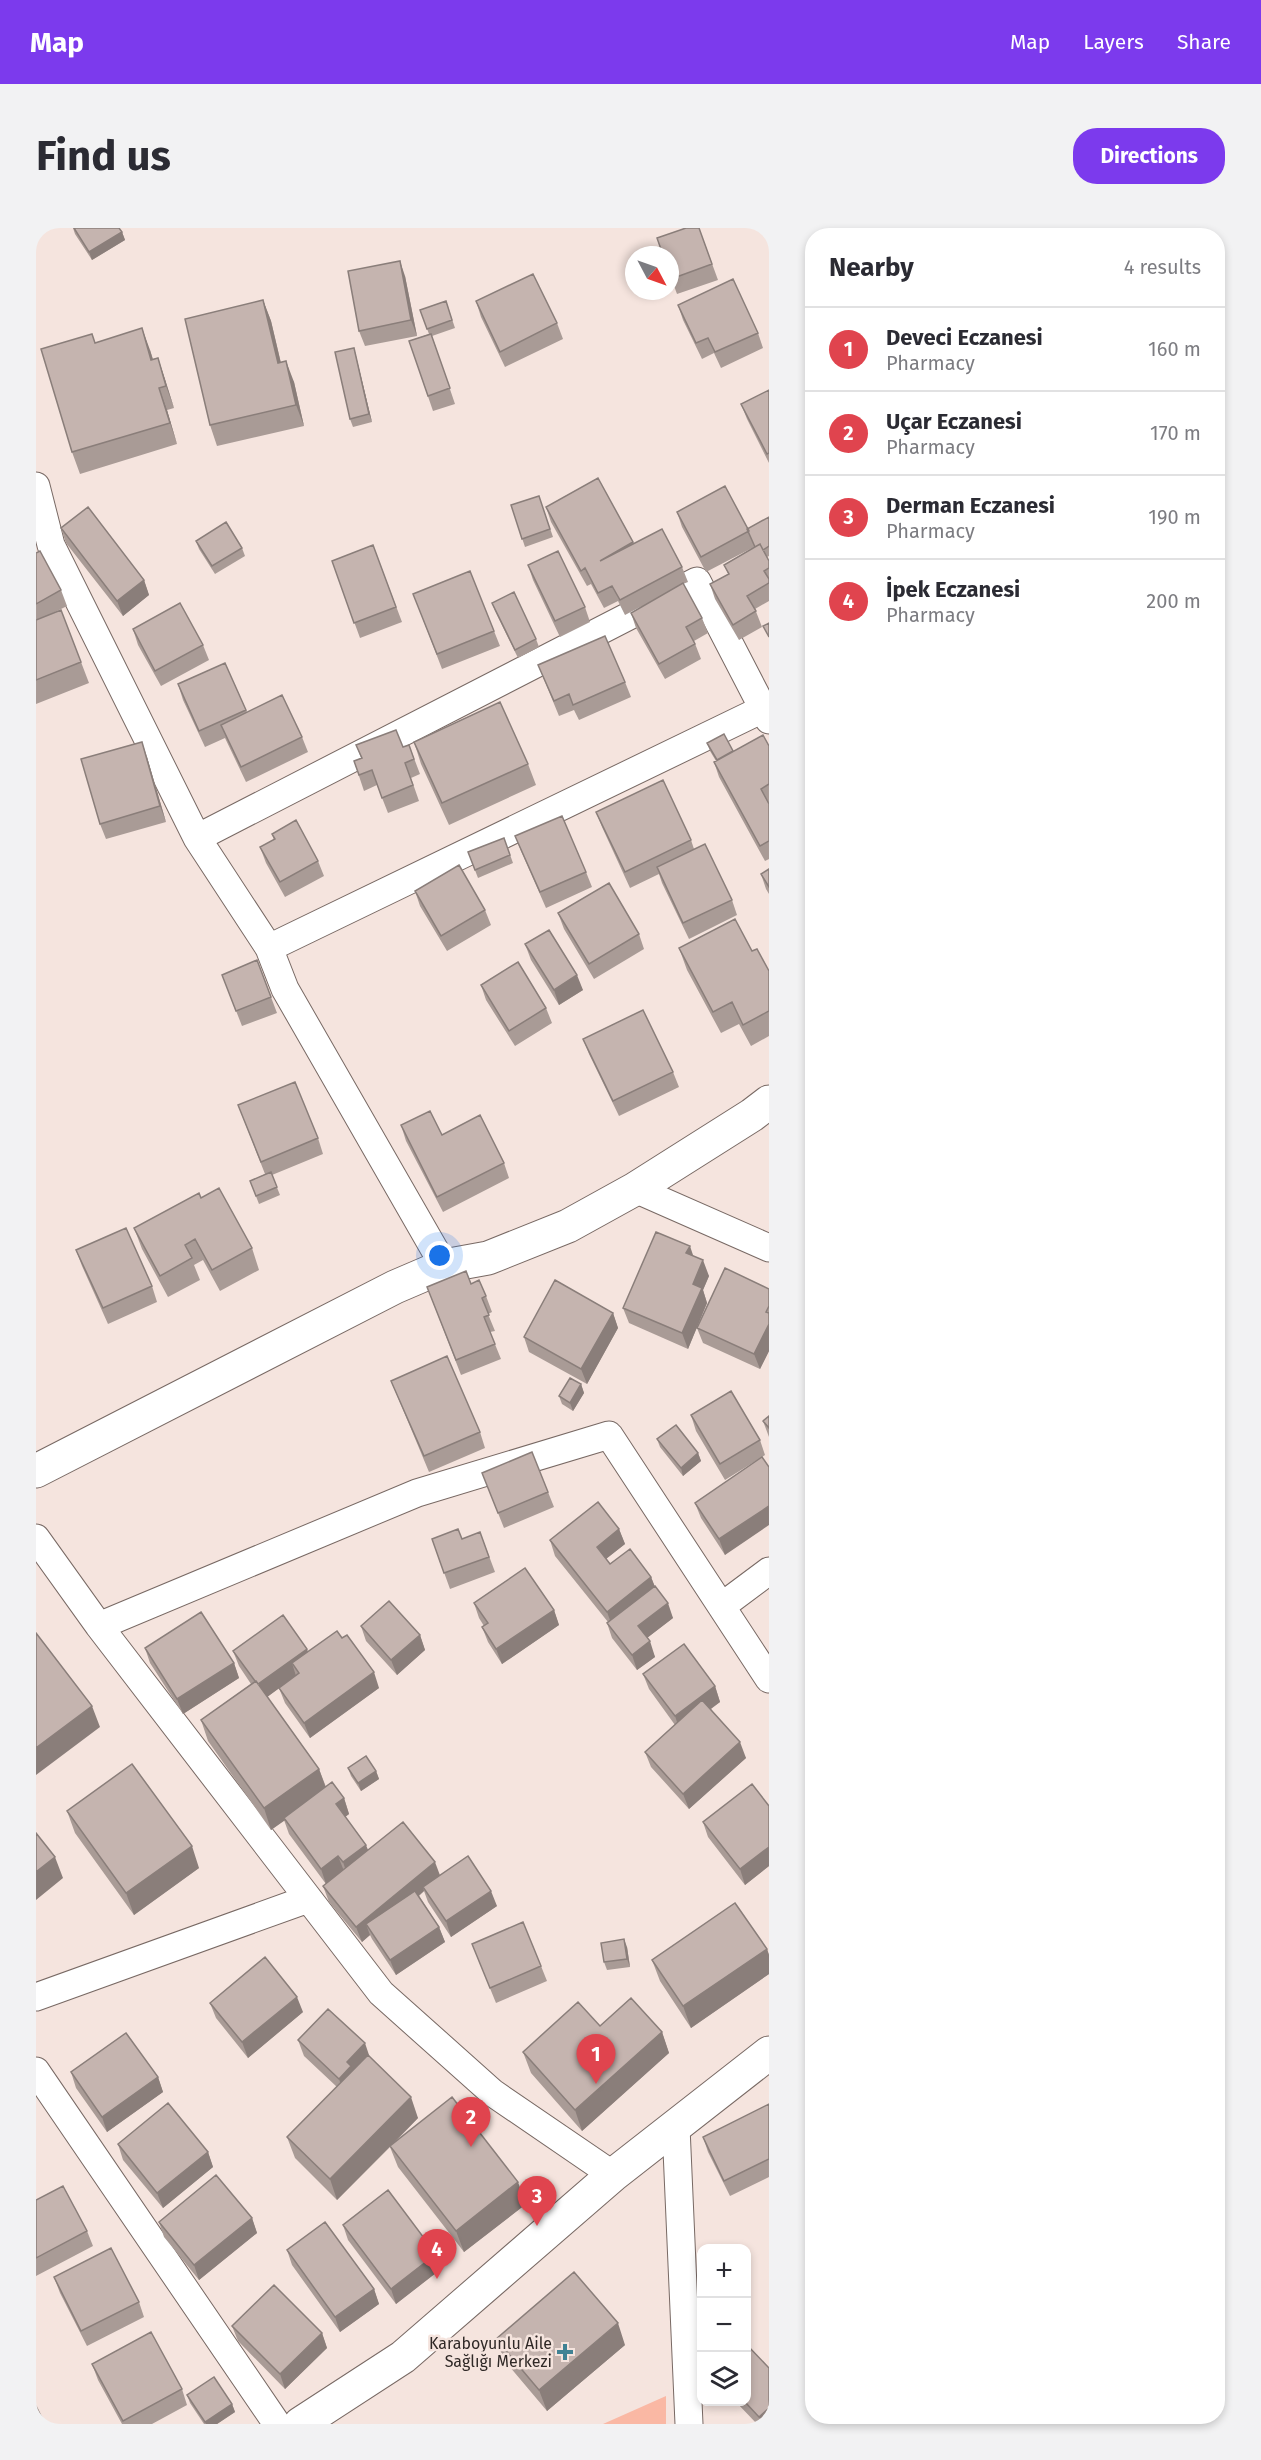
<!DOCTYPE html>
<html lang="en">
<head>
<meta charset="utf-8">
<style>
  :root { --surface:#fff; --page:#f2f2f3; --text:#2b2b33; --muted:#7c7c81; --line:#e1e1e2; --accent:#7c3aed }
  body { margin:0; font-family:"Fira Sans",sans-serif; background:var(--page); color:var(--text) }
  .controls { position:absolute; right:18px; bottom:18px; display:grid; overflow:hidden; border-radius:12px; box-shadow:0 3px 9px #0003 }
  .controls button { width:54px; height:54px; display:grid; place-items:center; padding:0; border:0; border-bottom:2px solid var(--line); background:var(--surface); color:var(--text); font:30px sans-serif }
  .compass { position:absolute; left:589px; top:18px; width:54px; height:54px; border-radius:50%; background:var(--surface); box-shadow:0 3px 9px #0003; rotate:131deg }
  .you { position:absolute; left:404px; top:1028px; width:21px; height:21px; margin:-15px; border:4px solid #fff; border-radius:50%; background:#1a73e8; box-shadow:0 0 0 9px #1a73e833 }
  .badge { display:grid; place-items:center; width:39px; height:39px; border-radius:50%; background:var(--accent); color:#fff; font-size:20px; font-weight:700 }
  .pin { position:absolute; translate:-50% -50px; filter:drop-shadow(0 2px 3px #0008) }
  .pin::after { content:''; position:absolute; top:32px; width:21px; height:18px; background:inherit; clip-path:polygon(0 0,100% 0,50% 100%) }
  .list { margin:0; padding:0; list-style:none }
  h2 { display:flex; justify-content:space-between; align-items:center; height:78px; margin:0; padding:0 24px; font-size:26px }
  h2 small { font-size:20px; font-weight:400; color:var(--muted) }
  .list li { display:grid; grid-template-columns:39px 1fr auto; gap:18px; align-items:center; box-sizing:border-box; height:84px; padding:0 24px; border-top:2px solid var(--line) }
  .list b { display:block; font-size:22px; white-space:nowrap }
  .list p { margin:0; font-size:20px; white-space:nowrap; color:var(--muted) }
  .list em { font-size:20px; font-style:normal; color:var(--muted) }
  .icon { flex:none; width:33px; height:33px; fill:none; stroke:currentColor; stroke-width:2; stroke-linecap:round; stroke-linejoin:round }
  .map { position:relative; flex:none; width:733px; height:2196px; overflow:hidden; border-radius:24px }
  header { display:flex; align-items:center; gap:36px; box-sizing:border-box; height:84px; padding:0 30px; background:var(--accent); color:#fff }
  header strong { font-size:28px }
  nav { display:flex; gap:33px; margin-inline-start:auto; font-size:21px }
  .intro { display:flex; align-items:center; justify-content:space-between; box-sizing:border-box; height:144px; padding:0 36px }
  h1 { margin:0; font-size:42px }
  .button { padding:15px 27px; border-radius:24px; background:var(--accent); color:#fff; font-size:21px; font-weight:700 }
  main { display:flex; gap:36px; padding:0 36px }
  aside { flex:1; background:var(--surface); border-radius:24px; box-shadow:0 3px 9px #0003 }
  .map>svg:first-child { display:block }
  .green { fill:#fab8a4 }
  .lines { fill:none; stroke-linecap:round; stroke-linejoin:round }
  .minor-casing { stroke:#786964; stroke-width:29 }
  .tertiary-casing { stroke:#786964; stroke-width:35 }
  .minor { stroke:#fff; stroke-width:27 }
  .tertiary { stroke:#fff; stroke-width:33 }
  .wall { fill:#a99b96 }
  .shaded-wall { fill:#8a7e7a }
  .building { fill:#c5b4af; stroke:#8a7e7a; stroke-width:1.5 }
  .poi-dot { fill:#408294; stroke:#f5e4de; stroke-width:2 }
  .labels { text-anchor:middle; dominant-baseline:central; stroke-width:5; stroke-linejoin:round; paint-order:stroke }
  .poi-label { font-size:16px; fill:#302927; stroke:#f5e4de; text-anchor:end }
</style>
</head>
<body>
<header>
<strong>Map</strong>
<nav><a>Map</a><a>Layers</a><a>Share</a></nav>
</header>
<div class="intro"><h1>Find us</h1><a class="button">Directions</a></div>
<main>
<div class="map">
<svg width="733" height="2196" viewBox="0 0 733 2196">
  <rect width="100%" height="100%" fill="#f5e4de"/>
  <!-- green -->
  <path class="green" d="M630 2168V2196H567Z"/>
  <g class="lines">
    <!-- minor casing -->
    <g class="minor-casing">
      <path id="minor" d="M0 258 15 317 161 610 233 720 249 761 408 1038
        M161 610 661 353 733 492
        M233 720 727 481
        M599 961 733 1020
        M0 1310 63 1398 345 1765 457 1865 577 1947
        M686 1378 733 1343
        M63 1398 381 1265 573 1207 733 1451
        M0 1769 272 1671
        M0 1843 241 2196
        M640 1899 653 2196"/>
    </g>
    <!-- tertiary casing -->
    <g class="tertiary-casing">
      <path id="tertiary" d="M0 1243 359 1059 408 1038 452 1030 532 998 599 961 716 887 733 874
        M264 2196 367 2129 577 1947 733 1825"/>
    </g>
    <!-- minor -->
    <use href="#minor" class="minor"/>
    <!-- tertiary -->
    <use href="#tertiary" class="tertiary"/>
  </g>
  <!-- wall -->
  <path class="wall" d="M37 0 86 4 89 12 56 32 39 6Z
    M663 0 682 52 641 66 634 47Z
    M369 48 381 108 329 118 323 103Z
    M227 72 235 93 245 135 258 154 268 198 181 218 174 197Z
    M410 73 419 100 396 108 419 176 397 183 373 113 393 106 384 82Z
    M440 73 521 95 527 111 469 139 445 89Z
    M642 77 722 105 727 120 685 140 678 125 666 131 647 92Z
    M59 115 114 122 117 131 122 130 138 180 131 182 141 216 44 246 36 224Z
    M318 120 320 128 336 194 317 199 314 191Z
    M733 162V235L711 191 705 176Z
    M503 268 517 309 489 319 475 277Z
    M510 279 597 314 598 316 646 339 652 354 647 356 666 390 672 405 658 413 665 431 629 451 600 400 595 385 606 378 589 387 582 373 568 380 555 356 551 358 515 294Z
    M641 284 711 301 733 289V328L731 329 733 333V373L719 381 726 399 703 412 679 371 674 356 692 346 688 337 718 319 670 344 646 299Z
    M25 300 108 352 113 367 87 388 30 315Z
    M160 313 206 320 209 328 179 346 163 321Z
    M337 317 366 394 324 410 296 333Z
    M0 325 25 362 31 378 13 387 45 434 53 455 0 476Z
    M492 337 549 379 554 394 524 409 497 352Z
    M456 375 500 411 503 419 482 430 459 383Z
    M383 381 458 403 464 418 406 441Z
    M97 401 167 417 173 432 125 458 102 417Z
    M189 435 211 484 266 509 272 524 210 554 189 510 169 519 147 472 142 456Z
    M502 437 589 454 595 469 543 492 538 482 523 488Z
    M378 514 492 536 500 557 413 597 385 536Z
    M671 515 697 523 733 518V631L729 633 683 549 678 534 680 533 674 523Z
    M320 517 367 519 373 517 384 546 375 550 383 573 352 585 341 557 328 563 318 533 325 530Z
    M111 529 130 594 70 611 64 596Z
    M560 584 655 612 658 621 696 672 701 687 653 711 626 655 623 646 594 660 566 599Z
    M236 606 282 633 288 648 249 669 230 635 224 619 238 612Z
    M479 608 550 644 556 659 510 680 485 623Z
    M468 610 477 635 442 650 432 624Z
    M733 641V666L730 661 725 646Z
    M379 663 449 682 455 697 411 723 384 678Z
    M522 685 603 706 608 721 558 751 528 701Z
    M489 716 547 762 523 777 495 732Z
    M643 720 716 723 733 743V808L715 818 703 796 685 805 651 742Z
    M221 732 241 785 206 798 186 747Z
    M445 757 510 780 516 795 479 818 450 772Z
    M547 811 637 844 643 859 583 888 553 826Z
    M202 877 282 910 287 926 236 947 244 967 223 976 214 953 229 946Z
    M365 897 406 907 468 935 473 950 407 984 370 913Z
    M165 970 216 1020 223 1042 184 1063 167 1032 158 1037 164 1052 132 1069 106 1021 98 1000Z
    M40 1022 116 1058 121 1074 72 1096 46 1038Z
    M657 1028 673 1048 667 1062 671 1075 652 1121 593 1095 587 1080Z
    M435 1056 450 1068 456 1084 452 1086 459 1103 454 1104 465 1131 425 1147 391 1059Z
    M733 1061V1123L724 1141 667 1115 661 1100Z
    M577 1085 582 1100 551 1156 493 1124 488 1109Z
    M355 1153 444 1204 449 1220 393 1244Z
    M545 1156 548 1165 537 1183 526 1176 523 1168Z
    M655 1187 724 1212 729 1227 689 1252 660 1203Z
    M733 1188V1209L727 1193Z
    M621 1211 662 1225 665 1233 647 1248 624 1219Z
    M733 1239 689 1327 665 1290 659 1275Z
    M446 1245 512 1264 518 1279 468 1300Z
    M583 1301 589 1316 570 1331 574 1336 615 1349 619 1359 637 1390 611 1410 619 1429 601 1442 576 1410 571 1395 572 1394 519 1328 514 1312Z
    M444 1304 459 1344 414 1361 396 1311H426Z
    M438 1375 518 1382 523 1397 466 1436 452 1414 446 1399 448 1398 443 1390Z
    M325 1398 384 1407 389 1422 361 1447 330 1413Z
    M109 1420 198 1435 203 1450 147 1486 114 1435Z
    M197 1423 272 1424 343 1460 274 1510 249 1475 243 1460 231 1469 283 1541 290 1559 308 1570 313 1586 309 1589 332 1622 404 1647 461 1678 415 1709 392 1674 388 1663 383 1668 403 1699 409 1714 360 1747 336 1711 334 1707 326 1714 293 1674 287 1658 290 1656 253 1606 248 1592 235 1602 172 1513 165 1492 215 1456 203 1438Z
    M607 1446 679 1458 684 1474 675 1481 710 1530 653 1581 615 1539 609 1524 639 1497 613 1461Z
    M312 1540 340 1543 343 1551 325 1563 315 1548Z
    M733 1578V1638L709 1657 672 1609 667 1594Z
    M31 1583 163 1640 98 1687 39 1605Z
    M436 1716 505 1738 511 1753 460 1775Z
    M591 1719 594 1739 571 1742 568 1734Z
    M731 1721 733 1727V1746L655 1800 624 1753 616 1732Z
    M174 1775 267 1784 212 1830 180 1790Z
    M564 1798 626 1804 633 1825 546 1903 495 1845 487 1824Z
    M262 1812 333 1828 382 1890 361 1912 490 1976 428 2024 362 1939 354 1919 301 1972 259 1930 251 1909 301 1859 268 1828Z
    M35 1844 122 1849 127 1864 71 1904 40 1860Z
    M733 1876V1949L694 1968 672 1924 667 1909Z
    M82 1916 172 1924 177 1939 127 1980 87 1932Z
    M0 1972 51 2003 57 2018 0 2048Z
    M216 1990 221 2005 163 2052 128 2009 123 1994Z
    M307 1997 400 2026 405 2041 360 2076 312 2012Z
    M251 2022 338 2061 343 2076 304 2104 256 2037Z
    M18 2049 103 2074 108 2089 51 2118 24 2065Z
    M196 2098 286 2105 291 2120 249 2161 202 2113Z
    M460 2111 589 2117 511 2183 468 2132Z
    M56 2136 146 2161 151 2177 116 2196H86L62 2152Z
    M151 2167 196 2176 199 2184 181 2196H168L154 2175Z
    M700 2174H711L733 2196H721Z"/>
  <!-- shaded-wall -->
  <path class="shaded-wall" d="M86 4 89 12 56 32 53 24Z
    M364 33 369 48 381 108 375 92Z
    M227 72 235 93 250 157 242 135Z
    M106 100 114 122 123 153 115 132Z
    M318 120 320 128 336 194 333 186Z
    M122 130 129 151 138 180 130 158Z
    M250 133 258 154 268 198 260 177Z
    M123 160 131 182 141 216 134 195Z
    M108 352 113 367 87 388 81 373Z
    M106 514 111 529 130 594 124 578Z
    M541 747 547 762 523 777 518 762Z
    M654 1018 659 1033 650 1025Z
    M667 1032 673 1048 667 1062 671 1075 652 1121 646 1105 657 1056Z
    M577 1085 582 1100 551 1156 545 1141Z
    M733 1096V1123L724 1141 718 1126Z
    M545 1156 548 1165 537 1183 534 1175Z
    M662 1225 665 1233 647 1248 645 1240Z
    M733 1278V1297L689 1327 683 1311Z
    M583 1301 589 1316 566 1334 561 1319Z
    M615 1349 621 1364 577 1400 571 1384Z
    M632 1375 637 1390 607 1413 602 1398Z
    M518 1382 523 1397 466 1436 460 1421Z
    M384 1407 389 1422 361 1447 355 1432Z
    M614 1413 619 1429 601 1442 596 1427Z
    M271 1421 277 1437 256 1435 260 1448 227 1472 221 1457Z
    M198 1435 203 1450 147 1486 141 1471Z
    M338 1444 343 1460 274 1510 268 1495Z
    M679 1458 684 1474 644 1503 639 1488Z
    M56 1478 64 1499 0 1547V1520Z
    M704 1514 710 1530 653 1581 647 1566Z
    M283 1541 291 1563 235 1602 228 1580Z
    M340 1543 343 1551 325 1563 322 1555Z
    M308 1570 313 1586 305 1592 300 1576Z
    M330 1617 336 1632 312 1649 307 1634Z
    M156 1618 163 1640 98 1687 90 1665Z
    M733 1619V1638L709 1657 704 1641Z
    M302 1628 308 1643 290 1656 285 1641Z
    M19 1629 27 1650 0 1672V1644Z
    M399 1634 405 1650 387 1659 388 1663 337 1705 330 1696 334 1707 326 1714 320 1699Z
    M455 1663 461 1678 415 1709 410 1693Z
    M403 1699 409 1714 360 1747 354 1732Z
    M588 1711 591 1719 594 1739 591 1731Z
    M731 1721 733 1727V1746L655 1800 647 1778Z
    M261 1769 267 1784 212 1830 206 1814Z
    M626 1804 633 1825 546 1903 539 1882Z
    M329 1815 334 1830 308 1866 303 1851 311 1834Z
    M122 1849 127 1864 71 1904 66 1889Z
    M375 1869 382 1890 301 1972 294 1951Z
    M172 1924 177 1939 127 1980 121 1965Z
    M482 1954 490 1976 428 2024 420 2003Z
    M216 1990 221 2005 163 2052 158 2037Z
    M400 2026 405 2041 360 2076 355 2061Z
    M338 2061 343 2076 304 2104 299 2089Z
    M582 2095 589 2117 511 2183 503 2162Z
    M286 2105 291 2120 249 2161 244 2146Z
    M196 2176 199 2184 181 2196H170L169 2194Z
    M733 2180V2196H726L723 2189Z"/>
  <!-- building -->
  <path class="building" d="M38 0H83L86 4 53 24Z
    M650 0H663L676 36 635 51 634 47V27H627L621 10Z
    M364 33 375 92 323 103 312 43Z
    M497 46 521 95 464 124 440 73Z
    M697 51 722 105 679 124 672 110 660 115 642 77Z
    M227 72 242 135 250 133 260 177 174 197 149 91Z
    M410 73 416 92 391 101 384 82Z
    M106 100 115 132 122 130 130 158 123 160 134 195 36 224 5 121 56 106 59 115Z
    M395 106 414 160 392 168 373 113Z
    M318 120 333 186 314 191 299 124Z
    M733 162V225L731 226 705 176Z
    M562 250 597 314 564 333 626 301 646 339 584 372 576 358 562 365 549 340 545 343 510 279Z
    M689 258 713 303 665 329 641 284Z
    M503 268 514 301 486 311 475 277Z
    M52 279 108 352 81 373 25 300Z
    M733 289V318L727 322 724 316 719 319 711 301Z
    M190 294 206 320 176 338 160 313Z
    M724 316 733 333V340L728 343 733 351V355L711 368 720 383 697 397 674 356 693 346 688 337Z
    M337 317 360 379 318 395 296 333Z
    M4 323 25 362 0 376V325Z
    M522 323 549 379 519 393 492 337Z
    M434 343 458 403 401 426 377 366Z
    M647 355 666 390 650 399 659 416 623 436 595 385Z
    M478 364 500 411 479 422 456 375Z
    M144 375 167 417 119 443 97 401Z
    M25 382 45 434 0 452V392Z
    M733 395V409L727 398Z
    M569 408 589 454 537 477 533 466 518 473 502 437Z
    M189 435 210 482 163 503 142 456Z
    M246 467 266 509 205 539 185 497Z
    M464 474 492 536 406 575 378 514Z
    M360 502 367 519 373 517 378 531 369 535 377 557 346 570 336 542 323 547 318 533 326 530 320 517Z
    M688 506 697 523 681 532 671 515Z
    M727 507 733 518V556L725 561 733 576V613L724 618 678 534Z
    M106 514 124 578 64 596 45 531Z
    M627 552 655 612 589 644 560 584Z
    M526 588 550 644 504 664 479 608Z
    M260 592 282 633 244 654 224 619 239 611 236 606Z
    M468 610 474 627 439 642 432 624Z
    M669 616 696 672 647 695 621 639Z
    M423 637 449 682 405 708 379 663Z
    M733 641V659L725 646Z
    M573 655 603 706 553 736 522 685Z
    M699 691 716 723 721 721 733 743V783L707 797 696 774 677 784 643 720Z
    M513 702 541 747 518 762 489 716Z
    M221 732 235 769 200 783 186 747Z
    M482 734 510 780 473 803 445 757Z
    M607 782 637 844 577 873 547 811Z
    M259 854 282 910 225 934 202 877Z
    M394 883 406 907 444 887 468 935 401 969 365 897Z
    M235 944 241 959 220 968 214 953Z
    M183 960 216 1020 176 1042 159 1011 149 1017 156 1030 124 1048 98 1000 163 965 165 970Z
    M90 1000 116 1058 67 1080 40 1022Z
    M620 1004 654 1018 650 1025 667 1032 657 1056 666 1060 646 1105 587 1080Z
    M689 1040 733 1061V1078L730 1084 733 1085V1096L718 1126 661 1100Z
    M430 1043 435 1056 443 1052 450 1068 446 1070 453 1087 448 1089 459 1116 420 1132 391 1059Z
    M519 1052 577 1085 545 1141 488 1109Z
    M411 1128 444 1204 388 1228 355 1153Z
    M534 1150 545 1156 534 1175 523 1168Z
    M695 1163 724 1212 684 1236 655 1187Z
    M733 1188V1200L727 1193Z
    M640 1197 662 1225 645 1240 621 1211Z
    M496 1224 512 1264 462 1285 446 1245Z
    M726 1229 733 1239V1278L683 1311 659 1275Z
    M562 1274 583 1301 561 1319 574 1336 594 1321 615 1349 571 1384 514 1312Z
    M422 1301 426 1311 444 1304 453 1329 408 1345 396 1311Z
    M489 1340 518 1382 460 1421 446 1399 452 1395 438 1375Z
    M619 1358 632 1375 602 1398 614 1413 596 1427 571 1395Z
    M353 1373 384 1407 355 1432 325 1398Z
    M165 1384 198 1435 141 1471 109 1420Z
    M247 1387 271 1421 222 1456 220 1453H219L197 1423Z
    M301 1403 306 1410 311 1407 338 1444 268 1495 243 1460 263 1445 256 1435Z
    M0 1405 56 1478 0 1520Z
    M648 1416 679 1458 639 1488 607 1446Z
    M220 1453 283 1541 228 1580 165 1492Z
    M666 1472 704 1514 647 1566 609 1524Z
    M330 1528 340 1543 322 1555 312 1540Z
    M96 1536 156 1618 90 1665 31 1583Z
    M296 1554 308 1570 300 1576 330 1617 307 1634 302 1628 285 1641 248 1590Z
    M716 1556 733 1578V1619L704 1641 667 1594Z
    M367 1594 399 1634 320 1699 287 1658Z
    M0 1605 19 1629 0 1644Z
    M432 1628 455 1663 410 1693 387 1659Z
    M379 1663 403 1699 354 1732 330 1696Z
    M699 1675 731 1721 647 1778 616 1732Z
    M487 1694 505 1738 454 1760 436 1716Z
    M588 1711 591 1731 568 1734 565 1715Z
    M229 1729 261 1769 206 1814 174 1775Z
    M595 1770 626 1804 539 1882 487 1824 542 1774 564 1798Z
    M292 1781 329 1815 311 1834 315 1838 303 1851 262 1812Z
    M90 1805 122 1849 66 1889 35 1844Z
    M332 1827 375 1869 294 1951 251 1909Z
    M416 1869 482 1954 420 2003 354 1918Z
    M132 1875 172 1924 121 1965 82 1916Z
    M733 1876V1931L688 1953 667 1909Z
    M180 1947 216 1990 158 2037 123 1994Z
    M27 1958 51 2003 0 2030V1972Z
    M352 1962 400 2026 355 2061 307 1997Z
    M289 1994 338 2061 299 2089 251 2022Z
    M75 2020 103 2074 45 2103 18 2049Z
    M538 2044 582 2095 503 2162 460 2111Z
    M238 2057 286 2105 244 2146 196 2098Z
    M115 2104 146 2161 87 2193 56 2136Z
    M712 2118 733 2140V2180L723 2189 709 2174H711V2119Z
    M178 2149 196 2176 169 2194 151 2167Z
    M0 2178 9 2196H0Z"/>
  <!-- markers -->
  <path class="poi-dot" d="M526 2115h6v6h6v6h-6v6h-6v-6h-6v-6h6z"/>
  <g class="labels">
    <!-- poi labels -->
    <g class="poi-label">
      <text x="516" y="2115">Karaboyunlu Aile<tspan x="516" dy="18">Sağlığı Merkezi</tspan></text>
    </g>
  </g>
</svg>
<div class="controls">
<button>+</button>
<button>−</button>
<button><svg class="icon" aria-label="layers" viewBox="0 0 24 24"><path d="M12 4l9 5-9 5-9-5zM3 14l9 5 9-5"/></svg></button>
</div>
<svg class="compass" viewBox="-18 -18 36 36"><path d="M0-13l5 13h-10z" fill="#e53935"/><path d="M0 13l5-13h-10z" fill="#7c7c81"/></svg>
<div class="you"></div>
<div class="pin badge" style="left:560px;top:1856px;background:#e0444e">1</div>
<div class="pin badge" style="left:435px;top:1919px;background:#e0444e">2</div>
<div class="pin badge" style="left:501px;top:1998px;background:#e0444e">3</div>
<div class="pin badge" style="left:401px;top:2051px;background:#e0444e">4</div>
</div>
<aside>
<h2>Nearby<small>4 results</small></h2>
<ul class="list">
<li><span class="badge" style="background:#e0444e">1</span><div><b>Deveci Eczanesi</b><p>Pharmacy</p></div><em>160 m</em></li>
<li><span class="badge" style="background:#e0444e">2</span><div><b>Uçar Eczanesi</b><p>Pharmacy</p></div><em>170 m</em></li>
<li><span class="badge" style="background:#e0444e">3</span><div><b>Derman Eczanesi</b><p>Pharmacy</p></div><em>190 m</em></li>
<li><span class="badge" style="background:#e0444e">4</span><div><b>İpek Eczanesi</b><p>Pharmacy</p></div><em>200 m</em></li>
</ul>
</aside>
</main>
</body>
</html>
